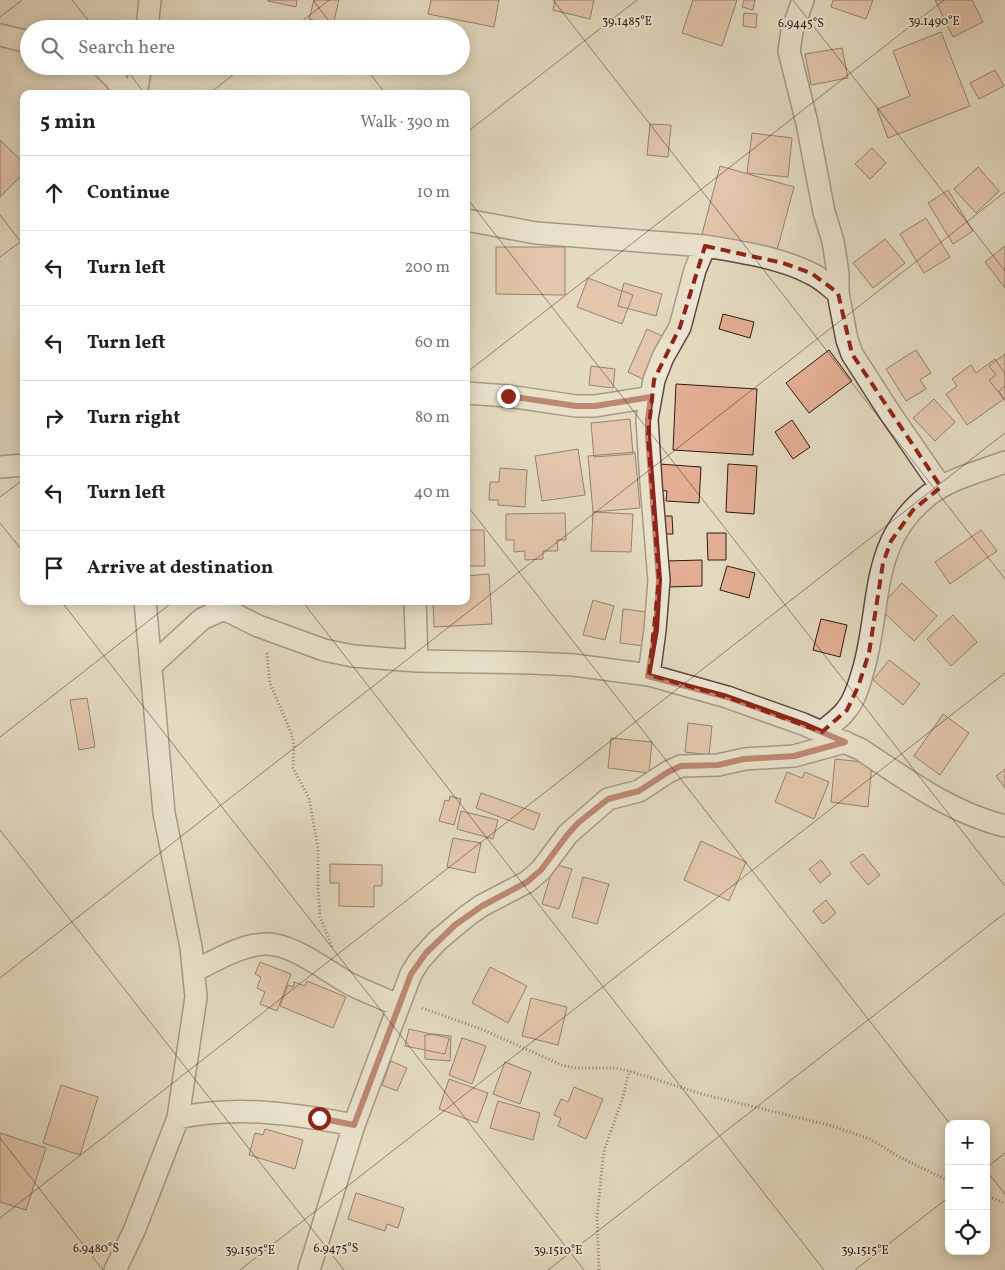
<!DOCTYPE html>
<html lang="en">
<head>
<meta charset="utf-8">
<style>
  :root { --surface:#fff; --page:#f2f2f2; --text:#202124; --muted:#757577; --line:#e0e0e0 }
  body { margin:0; font-family:Vollkorn,serif; background:var(--page); color:var(--text) }
  .controls { position:absolute; right:15px; bottom:15px; display:grid; overflow:hidden; border-radius:10px; box-shadow:0 2px 12px #0003 }
  .controls button { width:45px; height:45px; display:grid; place-items:center; padding:0; border:0; border-bottom:1px solid var(--line); background:var(--surface); color:var(--text); font:25px sans-serif }
  .stop { position:absolute; width:15px; height:15px; margin:-11px; border:4px solid #8f2418; border-radius:50%; background:#fff }
  .stop.end { background:#8f2418; border-color:#fff; box-shadow:0 1px 5px #0008 }
  .list { margin:0; padding:0; list-style:none }
  h2 { display:flex; justify-content:space-between; align-items:center; height:65px; margin:0; padding:0 20px; font-size:21px }
  h2 small { font-size:16px; font-weight:400; color:var(--muted) }
  .list li { display:grid; grid-template-columns:32px 1fr auto; gap:15px; align-items:center; box-sizing:border-box; height:75px; padding:0 20px; border-top:1px solid var(--line) }
  .list b { display:block; font-size:19px; white-space:nowrap }
  .list em { font-size:16px; font-style:normal; color:var(--muted) }
  .icon { flex:none; width:28px; height:28px; fill:none; stroke:currentColor; stroke-width:2; stroke-linecap:round; stroke-linejoin:round }
  .map { position:relative; flex:none; width:1005px; height:1270px; overflow:hidden }
  .search { position:absolute; background:var(--surface); box-shadow:0 2px 12px #0003; left:20px; top:20px; width:450px; height:55px; display:flex; align-items:center; gap:12px; box-sizing:border-box; padding:0 18px; border-radius:28px; color:var(--muted); font-size:19px }
  .panel { position:absolute; background:var(--surface); box-shadow:0 2px 12px #0003; left:20px; top:90px; width:450px; height:515px; border-radius:10px }
  .map>svg:first-child { display:block }
  .building { fill:#e3ae94; stroke:#301a12 }
  .lines { fill:none; stroke-linecap:round; stroke-linejoin:round }
  .minor-casing { stroke:#5d4a3e; stroke-width:24 }
  .path { stroke:#301a12; stroke-width:3; stroke-dasharray:1 2.5; stroke-linecap:butt }
  .minor { stroke:#ede7d6; stroke-width:21 }
  .route { stroke:#8f2418; stroke-width:6 }
  .marked { fill:none; stroke:#8f2418; stroke-width:4; stroke-dasharray:10 6; stroke-linejoin:round }
  .ticks { fill:none; stroke:#301a12; stroke-width:1; stroke-opacity:0.45 }
  .ticks-label { font-size:12px; text-anchor:middle; fill:#301a12; stroke:#ede7d6; stroke-width:4; stroke-linejoin:round; paint-order:stroke }
</style>
</head>
<body>
<div class="map">
<svg width="1005" height="1270" viewBox="0 0 1005 1270">
  <rect width="100%" height="100%" fill="#e3dac0"/>
  <filter id="stains"><feTurbulence type="fractalNoise" baseFrequency=".004" numOctaves="4"/><feColorMatrix values="0 0 0 0 .2 0 0 0 0 .09 0 0 0 0 .02 0 0 0 .5 -.17"/></filter>
  <radialGradient id="worn" r=".72"><stop offset=".6" stop-color="#630" stop-opacity="0"/><stop offset="1" stop-color="#630" stop-opacity=".3"/></radialGradient>
  <!-- building -->
  <path class="building" d="M268 0H297L296 7 268 1Z
    M314 0H339L333 25 309 19Z
    M431 0H499L494 27 428 14Z
    M555 0H594L590 19 553 10Z
    M693 0H737L722 46 682 33Z
    M744 0H755L753 10 742 7Z
    M833 0H873L866 19 831 7Z
    M935 0H972L983 22 953 37Z
    M744 13 757 14 756 28 743 26Z
    M941 32 970 106 888 138 877 109 910 96 893 51Z
    M842 48 848 78 811 85 805 54Z
    M995 70 1004 86 979 99 970 83Z
    M650 124 671 125 668 157 647 155Z
    M752 133 792 138 788 177 747 173Z
    M0 140 24 163V173L0 197Z
    M872 148 886 163 870 179 855 164Z
    M720 166 794 187 776 254 702 234Z
    M978 167 999 191 976 213 954 189Z
    M948 190 973 231 953 244 928 203Z
    M926 218 950 257 924 273 900 234Z
    M885 239 905 263 873 288 853 263Z
    M1005 246V288L985 262Z
    M496 247H565V295L496 294Z
    M588 278 633 295 622 324 577 307Z
    M624 283 662 294 656 316 618 306Z
    M723 314 754 322 750 338 719 329Z
    M647 329 664 337 645 380 628 372Z
    M829 350 852 381 809 413 786 383Z
    M916 350 931 373 920 380 926 389 906 401 886 369Z
    M1005 354V401L989 380 996 375 989 366Z
    M995 359 1005 374V386L999 391 1004 399 967 425 946 394 957 386 952 379 971 365 976 373Z
    M591 366 615 369 613 388 589 385Z
    M676 384 757 389 753 455 673 450Z
    M24 396V424L20 397Z
    M934 399 955 422 935 441 913 418Z
    M630 419 633 454 594 457 591 423Z
    M792 420 810 447 793 459 775 432Z
    M578 449 585 495 542 501 535 456Z
    M635 452 640 508 593 512 588 456Z
    M659 464 701 467 699 503 666 501 667 491 657 490Z
    M728 464 757 466 754 514 726 512Z
    M500 468 527 470 525 507 498 505V500H489L490 482H499Z
    M593 512 633 514 631 552 591 551Z
    M565 513 566 540H557L558 551H543V559L525 560V551L514 552V540H506V514Z
    M660 516H672L673 534H661Z
    M466 530H484L485 566H466Z
    M981 530 997 551 950 584 935 562Z
    M707 533H726V560H708Z
    M702 560V586L667 587 666 561Z
    M727 566 755 573 749 598 720 590Z
    M489 574 492 624 434 627 433 601H466V576Z
    M902 583 937 616 914 641 879 608Z
    M593 600 614 606 605 640 583 635Z
    M623 609 647 612 644 646 620 643Z
    M953 615 977 642 951 666 927 639Z
    M821 619 847 625 840 657 813 650Z
    M889 660 920 684 903 705 873 680Z
    M87 698 95 747 79 750 70 700Z
    M943 714 969 733 940 775 914 756Z
    M688 723 712 726 709 755 685 752Z
    M611 738 652 742 649 773 608 768Z
    M835 759 872 763 868 807 831 802Z
    M1005 769V788L996 776Z
    M787 772 802 778 805 772 829 782 814 819 775 802Z
    M481 793 540 814 534 830 476 808Z
    M450 796 461 799 454 825 439 821 445 800 449 801Z
    M461 811 498 820 493 839 457 829Z
    M453 838 481 843 475 873 447 867Z
    M701 841 746 862 729 901 684 880Z
    M863 854 880 875 868 885 850 863Z
    M821 860 831 874 820 883 809 869Z
    M330 864 382 865V886H374V907L339 906V883H330Z
    M554 864 572 869 559 909 542 904Z
    M583 877 609 884 597 924 572 917Z
    M826 900 836 913 823 924 813 911Z
    M260 962 291 974 277 1011 260 1004 265 992 257 988 261 977 255 974Z
    M490 967 527 986 508 1023 472 1003Z
    M307 981 346 997 333 1028 280 1006 288 985 293 987 294 982 305 986Z
    M531 998 567 1007 558 1045 522 1036Z
    M409 1029 449 1038 445 1054 405 1046Z
    M435 1034 451 1036 450 1061 425 1059V1035Z
    M462 1038 486 1046 472 1084 449 1075Z
    M391 1061 407 1068 397 1091 382 1085Z
    M505 1062 531 1072 520 1104 493 1094Z
    M449 1079 488 1093 477 1123 439 1109Z
    M61 1085 98 1097 80 1155 43 1143Z
    M574 1087 603 1099 586 1139 558 1126 561 1118 554 1115 561 1099 568 1102Z
    M498 1101 540 1113 533 1140 490 1128Z
    M265 1129 303 1140 295 1169 249 1155 255 1133 263 1135Z
    M0 1133 46 1148 26 1210 0 1202Z
    M356 1193 404 1208 398 1228 387 1224 385 1231 348 1219Z"/>
  <g class="lines">
    <!-- minor casing -->
    <g class="minor-casing">
      <path id="minor" d="M803 0 792 31 789 51 807 123 824 212 833 241 838 273V293L847 340 852 354 890 413 941 487
        M147 29 150 0
        M0 35 29 42
        M102 66 115 79 125 94
        M136 94 141 66
        M466 220 536 233 705 246C740 252 778 257 810 273 820 277 829 286 838 293
        M466 393 508 396 576 406H595L651 397
        M0 467 24 465
        M215 601 224 609 258 626 324 650 353 656 417 661 532 663 574 665 649 675 727 697 803 724 860 749C906 779 951 813 1005 826
        M415 601 417 661
        M152 665 202 619 224 609
        M649 675 655 630 659 580 651 483 647 419 654 380 663 357 680 327 695 270 705 246
        M822 732C830 725 841 718 847 709 856 698 859 684 863 671 882 607 868 542 929 495 951 478 979 472 1005 462
        M194 971C215 961 240 945 265 944 293 943 326 971 350 984 366 992 383 998 399 1006
        M178 1118C237 1105 296 1114 354 1125
        M115 1270 134 1231 178 1118 196 997 191 947 164 813 145 601
        M309 1270 354 1125 387 1037 411 974 419 961 437 941 467 916 481 906 527 882 541 870 568 834 608 799 639 791 668 772 681 766 718 765 745 759 794 756 845 742"/>
    </g>
    <!-- path -->
    <path class="path" d="M267 653 270 683 292 735 294 747 293 768 309 798 318 848V887L320 917 332 947
      M422 1008 481 1029 564 1066 576 1068H615L629 1071 702 1094 832 1126 870 1139 901 1158 949 1181
      M986 1195 1005 1204
      M599 1270 597 1218 603 1158 605 1148 623 1097 629 1071"/>
    <!-- minor -->
    <use href="#minor" class="minor"/>
  </g>
  <g class="lines">
    <!-- route -->
    <path class="route" d="M319 1118 354 1125 411 974 426 953 455 925 482 906 527 882 541 870 568 834 578 823 608 799 639 791 668 772 681 766 718 765 744 759 794 756 845 742 803 724 727 697 648 676 656 630 659 580 648 436V419L651 397 595 406H576L508 396"/>
  </g>
  <!-- marked area -->
  <path d="M0 0H1005V1270H0ZM705 246 783 263 811 273 838 293 852 354 941 487 913 510 891 541 883 563 869 653 858 687 847 710 822 732 727 697 649 675 659 580 648 436 654 380 680 327Z" fill="#e3dac0" fill-opacity=".55" fill-rule="evenodd"/>
  <path class="marked" d="M705 246 783 263 811 273 838 293 852 354 941 487 913 510 891 541 883 563 869 653 858 687 847 710 822 732 727 697 649 675 659 580 648 436 654 380 680 327Z"/>
  <!-- ticks -->
  <path class="ticks" d="M72 0 95 29M313 0 335 29M553 0 1005 579M793 0 1005 271M0 17 22 0M292 29 329 0M124 66 145 94M364 66 386 94M209 94 244 66M466 133 637 0M466 197 1005 886M0 215 24 246M0 257 24 239M466 373 944 0M0 497 24 479M466 504 950 1124M0 523 24 553M61 601 584 1270M302 601 824 1270M0 737 174 601M0 830 344 1270M0 978 1005 192M0 1138 103 1270M986 1168 1005 1153M986 1170 1005 1194M0 1218 1005 433M240 1270 1005 673M548 1270 1005 913M855 1270 949 1197"/>
  <g class="ticks-label">
    <text x="627" y="25">39.1485°E</text>
    <text x="934" y="25">39.1490°E</text>
    <text x="801" y="27">6.9445°S</text>
    <text x="96" y="1252">6.9480°S</text>
    <text x="336" y="1252">6.9475°S</text>
    <text x="250" y="1254">39.1505°E</text>
    <text x="558" y="1254">39.1510°E</text>
    <text x="865" y="1254">39.1515°E</text>
  </g>
  <rect width="100%" height="100%" filter="url(#stains)"/>
  <rect width="100%" height="100%" fill="url(#worn)"/>
</svg>
<div class="controls">
<button>+</button>
<button>−</button>
<button><svg class="icon" aria-label="locate" viewBox="0 0 24 24"><circle cx="12" cy="12" r="6"/><path d="M12 2v4M12 18v4M2 12h4M18 12h4"/></svg></button>
</div>
<div class="stop" style="left:319px;top:1118px"></div>
<div class="stop end" style="left:508px;top:396px"></div>
<div class="search"><svg class="icon" aria-label="search" viewBox="0 0 24 24"><circle cx="10" cy="10" r="6"/><path d="M15 15l6 6"/></svg>Search here</div>
<section class="panel">
<h2>5 min<small>Walk · 390 m</small></h2>
<ul class="list">
<li><svg class="icon" aria-label="ahead" viewBox="0 0 24 24"><path d="M12 20V5M6 11l6-6 6 6"/></svg><div><b>Continue</b></div><em>10 m</em></li>
<li><svg class="icon" aria-label="left" viewBox="0 0 24 24"><path d="M17 20v-9H6M10 6l-5 5 5 5"/></svg><div><b>Turn left</b></div><em>200 m</em></li>
<li><svg class="icon" aria-label="left" viewBox="0 0 24 24"><path d="M17 20v-9H6M10 6l-5 5 5 5"/></svg><div><b>Turn left</b></div><em>60 m</em></li>
<li><svg class="icon" aria-label="right" viewBox="0 0 24 24"><path d="M7 20v-9h11M14 6l5 5-5 5"/></svg><div><b>Turn right</b></div><em>80 m</em></li>
<li><svg class="icon" aria-label="left" viewBox="0 0 24 24"><path d="M17 20v-9H6M10 6l-5 5 5 5"/></svg><div><b>Turn left</b></div><em>40 m</em></li>
<li><svg class="icon" aria-label="arrive" viewBox="0 0 24 24"><path d="M6 21V4h12l-3 4 3 4H6"/></svg><div><b>Arrive at destination</b></div></li>
</ul>
</section>
</div>
</body>
</html>
